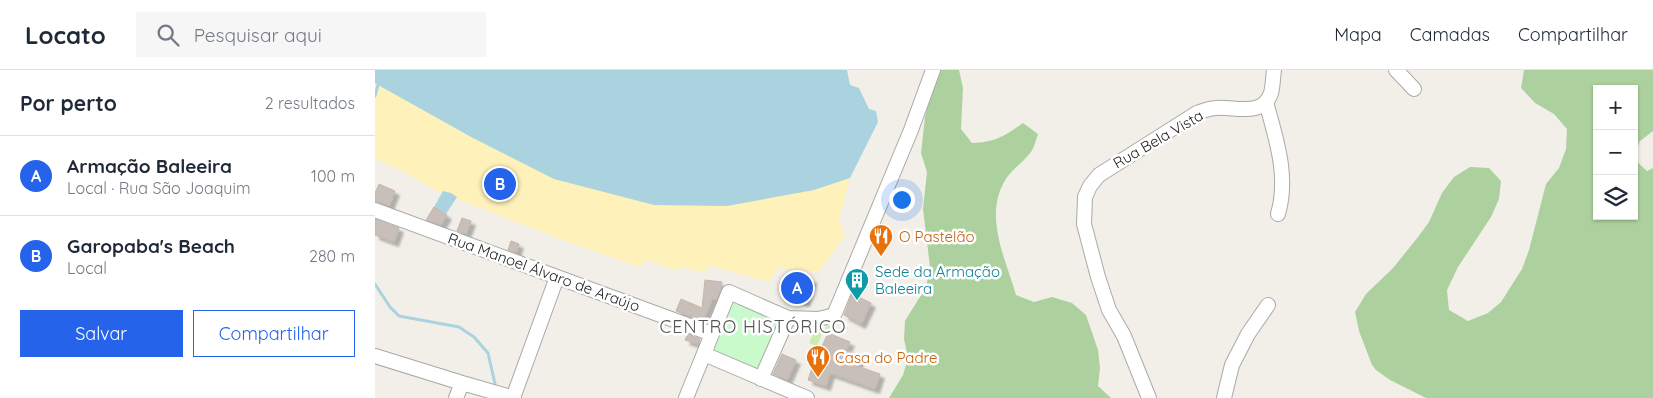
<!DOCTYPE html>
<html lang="pt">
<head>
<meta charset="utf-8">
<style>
  :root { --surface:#fff; --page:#f6f6f7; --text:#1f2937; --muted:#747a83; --line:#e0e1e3; --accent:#2563eb }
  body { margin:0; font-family:Quicksand,sans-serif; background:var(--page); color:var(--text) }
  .controls { position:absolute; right:15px; top:15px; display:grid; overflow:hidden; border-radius:0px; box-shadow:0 1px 4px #0004 }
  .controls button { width:45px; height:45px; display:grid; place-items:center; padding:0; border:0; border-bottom:1px solid var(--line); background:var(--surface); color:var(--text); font:25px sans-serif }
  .you { position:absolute; left:526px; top:129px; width:18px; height:18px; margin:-12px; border:4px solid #fff; border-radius:50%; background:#1a73e8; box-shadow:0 0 0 8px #1a73e833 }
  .badge { display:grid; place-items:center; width:32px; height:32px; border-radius:50%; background:var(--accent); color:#fff; font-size:16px; font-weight:700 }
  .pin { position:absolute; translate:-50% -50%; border:2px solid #fff; box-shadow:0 1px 5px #0006 }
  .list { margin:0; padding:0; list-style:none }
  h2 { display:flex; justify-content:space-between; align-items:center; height:65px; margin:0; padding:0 20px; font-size:21px }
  h2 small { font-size:16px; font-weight:400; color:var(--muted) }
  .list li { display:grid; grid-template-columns:32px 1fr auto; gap:15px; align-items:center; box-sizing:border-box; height:80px; padding:0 20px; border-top:1px solid var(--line) }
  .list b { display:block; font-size:19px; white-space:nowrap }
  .list p { margin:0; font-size:16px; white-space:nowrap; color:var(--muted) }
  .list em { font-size:16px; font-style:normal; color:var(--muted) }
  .actions { display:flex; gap:10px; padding:15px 20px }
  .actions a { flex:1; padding:11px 0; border:1px solid var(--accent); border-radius:0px; text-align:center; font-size:18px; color:var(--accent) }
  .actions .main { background:var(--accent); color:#fff }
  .icon { flex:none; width:28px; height:28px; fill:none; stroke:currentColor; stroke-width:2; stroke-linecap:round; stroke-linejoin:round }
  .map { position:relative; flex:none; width:1278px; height:328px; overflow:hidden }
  header { display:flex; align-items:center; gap:30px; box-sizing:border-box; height:70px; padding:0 25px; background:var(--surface); border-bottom:1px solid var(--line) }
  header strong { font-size:24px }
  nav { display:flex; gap:28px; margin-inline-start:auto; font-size:18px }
  .search { width:350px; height:45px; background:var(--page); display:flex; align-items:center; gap:12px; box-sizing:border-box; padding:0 18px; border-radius:0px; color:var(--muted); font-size:19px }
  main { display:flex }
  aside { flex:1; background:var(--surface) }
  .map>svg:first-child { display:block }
  .grass { fill:#cdebb0 }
  .forest { fill:#add19e }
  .sand { fill:#fff1ba }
  .park { fill:#c8facc }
  .water { fill:#aad3df }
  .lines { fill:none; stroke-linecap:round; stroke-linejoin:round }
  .stream { stroke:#aad3df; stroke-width:3 }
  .building { fill:#c7bfb8; stroke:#c4b6ab; filter:url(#shadow) }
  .minor-casing { stroke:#a9a9a9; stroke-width:16 }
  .minor { stroke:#fff; stroke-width:14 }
  .labels { text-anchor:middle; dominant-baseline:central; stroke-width:5; stroke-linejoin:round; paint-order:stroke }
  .street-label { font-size:15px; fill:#222; stroke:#fff }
  .food-label { font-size:15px; fill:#c56008; stroke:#fff; text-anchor:start }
  .culture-label { font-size:15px; fill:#0d838f; stroke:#fff; text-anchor:start }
  .quarter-label { font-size:18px; letter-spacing:1px; fill:#555; stroke:#fff }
</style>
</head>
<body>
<header>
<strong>Locato</strong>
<div class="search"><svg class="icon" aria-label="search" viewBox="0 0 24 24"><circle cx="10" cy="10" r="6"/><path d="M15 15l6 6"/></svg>Pesquisar aqui</div>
<nav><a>Mapa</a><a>Camadas</a><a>Compartilhar</a></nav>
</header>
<main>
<aside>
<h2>Por perto<small>2 resultados</small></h2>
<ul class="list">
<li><span class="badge">A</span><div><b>Armação Baleeira</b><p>Local · Rua São Joaquim</p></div><em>100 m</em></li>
<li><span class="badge">B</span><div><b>Garopaba's Beach</b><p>Local</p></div><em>280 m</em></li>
</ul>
<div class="actions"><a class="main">Salvar</a><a>Compartilhar</a></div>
</aside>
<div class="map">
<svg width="1278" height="328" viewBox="0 0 1278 328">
  <defs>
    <filter id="shadow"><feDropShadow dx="4.5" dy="4.5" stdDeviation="1" flood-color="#0004"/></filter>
  </defs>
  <rect width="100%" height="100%" fill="#f2efe9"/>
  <!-- grass -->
  <path class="grass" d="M452 255 455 256 452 262 448 261 442 276 434 273 441 256 449 260Z"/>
  <!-- forest -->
  <path class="forest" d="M565 0H584L588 18 586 59 597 73C621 72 629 66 648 53L663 64C661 70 659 78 656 82 648 93 635 100 628 114 610 149 631 190 641 225L659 232 677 227 697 233 711 245 723 280 725 298 723 316 736 328H514L528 305 533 288 529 269 530 251 551 217 555 197 548 139 552 102 546 83 550 47 559 12Z
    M1149 0H1278V61L1265 71 1259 86V19H1222V146H1259V89L1272 101 1278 98V328H1051L1015 310 1001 300 997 295 984 261 980 242 991 224 1018 198 1043 167 1054 152 1067 123 1079 107 1095 97 1114 98 1126 111 1124 129 1116 147 1083 197 1072 220 1074 240 1093 251 1113 243 1126 232 1147 199 1154 180 1171 114 1184 98 1191 79 1192 59 1179 44 1160 33 1146 18Z"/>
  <!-- sand -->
  <path class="sand" d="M0 13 98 68 439 120 475 108 464 150 470 166C459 178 455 191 442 202L402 198 394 212 334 195 330 203 304 196 302 201 271 190 265 197 195 173 62 121 24 99 2 90 0 93Z"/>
  <!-- park -->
  <path class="park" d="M356 230 407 251 383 303 333 281Z"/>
  <!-- water -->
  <path class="water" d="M0 0H472L475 15 484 18 494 39 501 41 503 52 475 108 439 120 352 136 279 135 179 109 98 68 3 15 0 13Z
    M68 121 76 123 82 127 71 144 59 137Z"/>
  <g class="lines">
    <!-- stream -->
    <path class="stream" d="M0 26 3 15
      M0 214 15 237 24 246 84 257 99 267 113 283 121 318"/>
  </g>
  <!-- building -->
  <path class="building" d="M4 114 20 121 14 136 0 131V123Z
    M59 137 72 145 66 155 51 150Z
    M87 148 96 151 91 164 82 161Z
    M0 149 24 158 19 172 0 165Z
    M136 171 144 174 141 183 133 180Z
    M413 203 437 209 430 232 407 226Z
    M330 210 347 212 346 219 342 229H337L328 251 301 241 306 229 327 238Z
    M477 224 496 233 486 254 469 245Z
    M453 263 475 272 471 280 486 286 482 296 505 304 500 319 455 303 451 316 433 310 442 283H444Z
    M313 264 325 269 323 274 310 270Z
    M407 284 421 290 412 310 398 304Z"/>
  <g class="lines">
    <!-- minor casing -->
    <g class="minor-casing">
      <path id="minor" d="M1021 0 1039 19
        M891 32C901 69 914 106 903 144
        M0 140 337 264
        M329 284 432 328
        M0 286 87 313 139 328
        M386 309 413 248
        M81 328 87 313
        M138 328 182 207
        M311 328 354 222 413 248 443 249 456 246 460 243 536 60 558 0
        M774 328 749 266 734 240 723 207 709 154 710 127 715 116 724 105 822 43C828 41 834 38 841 38 859 36 888 48 896 23 898 16 898 7 899 0
        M849 328 857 295 873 264 893 235"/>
    </g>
    <!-- minor -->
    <use href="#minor" class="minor"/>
  </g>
  <!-- icons -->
  <defs>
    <g id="restaurant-pin" transform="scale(1.25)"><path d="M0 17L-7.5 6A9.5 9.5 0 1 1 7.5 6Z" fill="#e8710a" stroke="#fff"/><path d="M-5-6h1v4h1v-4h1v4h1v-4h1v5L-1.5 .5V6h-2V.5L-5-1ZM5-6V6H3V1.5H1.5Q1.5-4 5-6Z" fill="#fff"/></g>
    <g id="building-pin" transform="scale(1.25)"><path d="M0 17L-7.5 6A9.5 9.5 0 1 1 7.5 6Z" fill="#0f9aa8" stroke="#fff"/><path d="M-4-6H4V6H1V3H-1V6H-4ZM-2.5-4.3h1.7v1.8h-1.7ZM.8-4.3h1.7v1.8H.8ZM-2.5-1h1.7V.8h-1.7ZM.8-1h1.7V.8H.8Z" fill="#fff"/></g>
  </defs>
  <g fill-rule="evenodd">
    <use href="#restaurant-pin" x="506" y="166"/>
    <use href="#building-pin" x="482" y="210"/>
    <use href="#restaurant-pin" x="443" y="287"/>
  </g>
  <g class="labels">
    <!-- street labels -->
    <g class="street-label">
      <text transform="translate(783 69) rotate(-30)">Rua Bela Vista</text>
      <text transform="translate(169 202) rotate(20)">Rua Manoel Álvaro de Araújo</text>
    </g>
    <!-- food labels -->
    <g class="food-label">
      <text x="524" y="166">O Pastelão</text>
      <text x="460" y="287">Casa do Padre</text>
    </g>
    <!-- culture labels -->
    <g class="culture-label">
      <text x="500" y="201">Sede da Armação<tspan x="500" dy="17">Baleeira</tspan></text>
    </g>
    <!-- quarter labels -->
    <g class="quarter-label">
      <text x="378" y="256">CENTRO HISTÓRICO</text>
    </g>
  </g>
</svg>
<div class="controls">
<button>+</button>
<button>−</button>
<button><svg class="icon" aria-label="layers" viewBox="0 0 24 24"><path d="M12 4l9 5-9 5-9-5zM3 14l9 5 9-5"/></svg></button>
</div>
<div class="you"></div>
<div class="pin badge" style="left:422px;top:218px">A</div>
<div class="pin badge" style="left:125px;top:114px">B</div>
</div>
</main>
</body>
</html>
